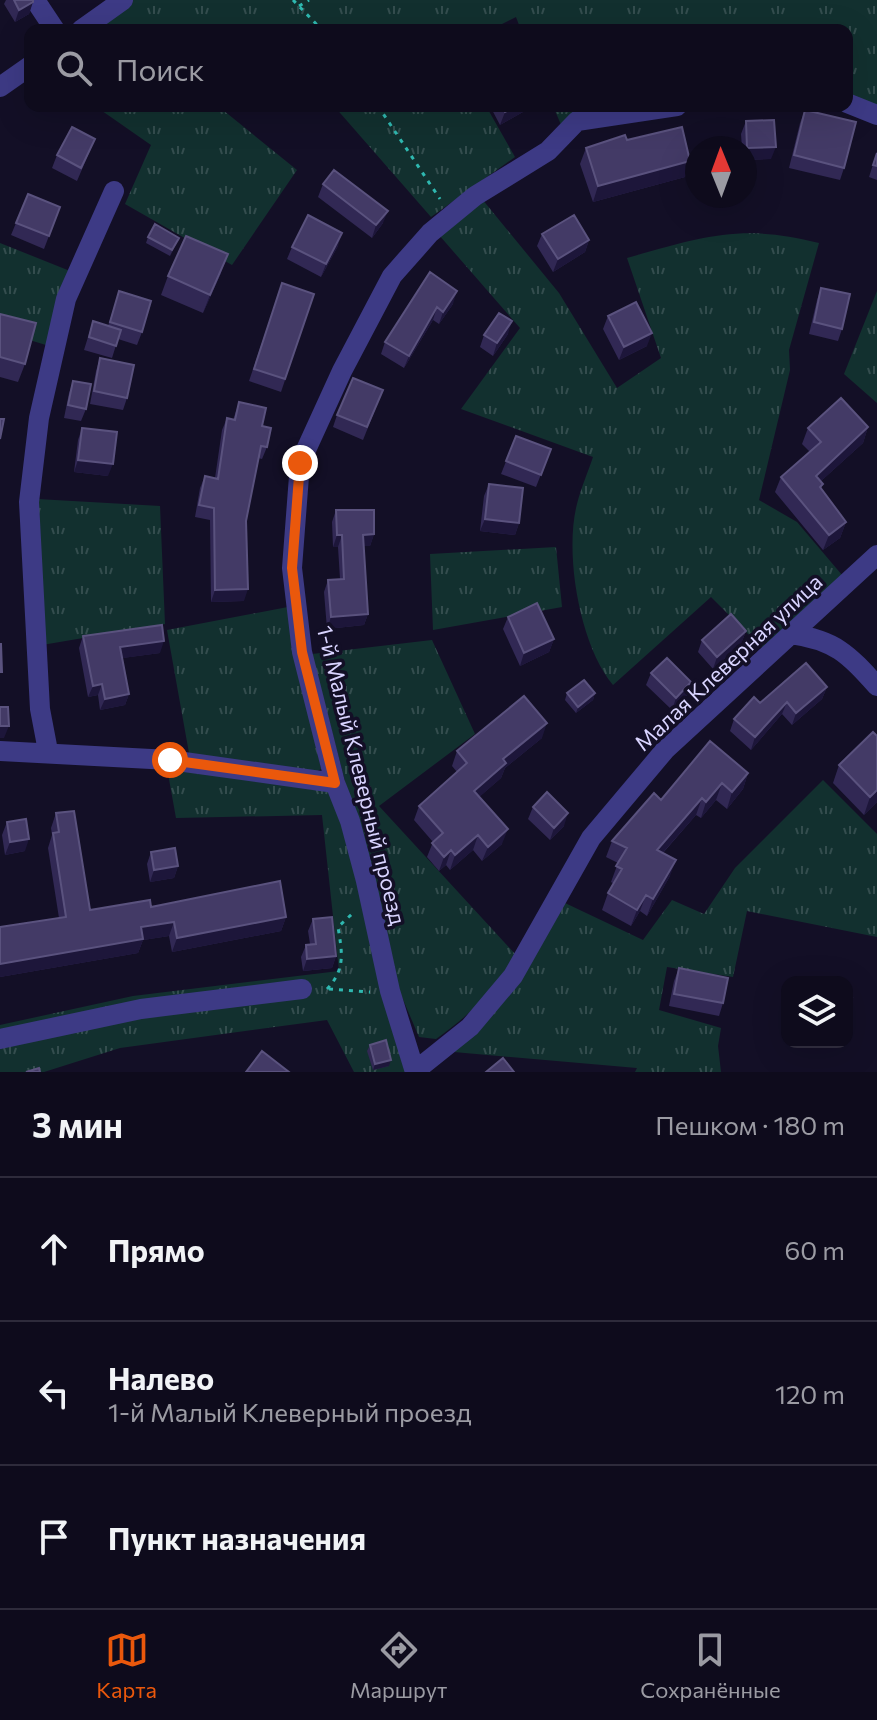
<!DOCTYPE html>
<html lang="ru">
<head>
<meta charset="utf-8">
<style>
  :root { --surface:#0e0b1c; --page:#1c1929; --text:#f1f3f6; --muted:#9b9ba3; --line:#2e2b3b; --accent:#ea580c }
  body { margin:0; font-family:Commissioner,sans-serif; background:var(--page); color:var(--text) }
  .controls { position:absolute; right:24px; bottom:24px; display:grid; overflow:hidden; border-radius:16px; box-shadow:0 8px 32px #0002 }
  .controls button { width:72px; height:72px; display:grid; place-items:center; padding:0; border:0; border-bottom:2px solid var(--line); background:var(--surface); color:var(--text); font:40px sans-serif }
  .compass { position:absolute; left:685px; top:136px; width:72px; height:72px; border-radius:50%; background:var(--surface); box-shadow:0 8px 32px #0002; rotate:359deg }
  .stop { position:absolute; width:24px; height:24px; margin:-18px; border:6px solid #ea580c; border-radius:50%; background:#fff }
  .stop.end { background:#ea580c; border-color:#fff; box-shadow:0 2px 8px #0008 }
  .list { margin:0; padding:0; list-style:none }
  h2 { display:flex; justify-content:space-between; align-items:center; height:104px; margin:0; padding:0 32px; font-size:34px }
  h2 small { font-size:26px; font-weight:400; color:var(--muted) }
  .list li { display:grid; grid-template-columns:52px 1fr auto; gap:24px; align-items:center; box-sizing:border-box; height:144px; padding:0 32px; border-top:2px solid var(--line) }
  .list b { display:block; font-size:30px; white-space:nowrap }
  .list p { margin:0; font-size:26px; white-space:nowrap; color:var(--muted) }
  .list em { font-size:26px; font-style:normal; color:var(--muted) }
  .icon { flex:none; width:44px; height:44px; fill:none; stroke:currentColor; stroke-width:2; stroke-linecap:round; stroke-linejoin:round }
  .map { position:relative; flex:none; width:877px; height:1072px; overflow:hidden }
  .search { position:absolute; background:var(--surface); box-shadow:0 8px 32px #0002; left:24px; right:24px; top:24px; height:88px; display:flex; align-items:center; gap:20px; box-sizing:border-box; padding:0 28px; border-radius:16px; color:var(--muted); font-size:30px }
  .sheet { height:536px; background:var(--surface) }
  nav { display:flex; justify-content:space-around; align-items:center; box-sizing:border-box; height:112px; border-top:2px solid var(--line); background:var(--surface); font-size:22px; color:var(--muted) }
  nav a { display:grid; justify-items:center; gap:4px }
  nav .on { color:var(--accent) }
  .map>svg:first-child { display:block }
  .grass { fill:url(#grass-tufts) }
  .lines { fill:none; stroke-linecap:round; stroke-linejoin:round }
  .path { stroke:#2fb8b0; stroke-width:3; stroke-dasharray:4 6; stroke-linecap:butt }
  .minor { stroke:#3d3a85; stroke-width:20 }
  .wall { fill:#312854 }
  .shaded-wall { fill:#1d163a }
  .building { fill:#433a66; stroke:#5a527e; stroke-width:2 }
  .route { stroke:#ea580c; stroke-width:10 }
  .labels { text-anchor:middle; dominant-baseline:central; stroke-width:7; stroke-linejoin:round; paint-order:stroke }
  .street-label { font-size:22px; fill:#d9d4ff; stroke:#130f26 }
</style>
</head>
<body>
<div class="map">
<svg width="877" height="1072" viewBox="0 0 877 1072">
  <defs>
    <pattern id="grass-tufts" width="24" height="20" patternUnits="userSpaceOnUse" patternTransform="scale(2)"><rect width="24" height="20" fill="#12302f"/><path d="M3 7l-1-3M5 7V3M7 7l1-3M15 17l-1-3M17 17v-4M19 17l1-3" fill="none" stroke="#344d4e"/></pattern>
  </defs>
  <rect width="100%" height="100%" fill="#130f26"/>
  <!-- grass -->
  <path class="grass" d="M133 0H877V106L847 95V30H521L516 17 490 30H93Z
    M95 106H218L297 170 232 265 125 204 151 145Z
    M334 106H486L515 157 431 217Z
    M553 106H624L562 127Z
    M482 199 559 293 617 388 661 358 627 258C702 237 742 223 819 243L789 350 790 370 759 500 797 522 842 575 762 648 711 597 613 685C580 646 564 554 577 504 581 488 588 472 593 457L461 409 520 328 439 235Z
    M0 243 70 271 46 345 0 331Z
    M877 291V403L844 374Z
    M37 499 160 506 165 624 42 645Z
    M556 547 562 607 433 630 430 554Z
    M288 607 321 769 312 774 189 753 167 630Z
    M432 640 475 734 379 806 516 955C496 991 468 1016 436 1039L419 1037 399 990 312 654Z
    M167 768 330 792 346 821 410 1072H354L327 1020 120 1048 44 1072H0V1025L133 996 339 971 322 815 176 818Z
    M823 780 877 834V937L747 911 733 977 667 967 659 1010 721 1028 718 1046 721 1072H635L637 1068 454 1052 565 903 643 940 672 900 704 914 735 868Z"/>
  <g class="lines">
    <!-- path -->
    <path class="path" d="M293 0 322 30
      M299 6 309 0
      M378 106 440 199
      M327 989C346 969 342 952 338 927L353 913
      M329 989 370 992"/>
    <!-- minor -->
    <path class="minor" d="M35 0 55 30
      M81 30 123 0
      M0 87 30 66
      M847 103 877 115
      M791 634C835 640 848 654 877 686
      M0 751 170 760 335 783
      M48 751 40 709 29 502 39 418 66 299 114 191
      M0 1039 141 1009 302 989
      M415 1071 470 1027 513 976 591 838 665 750 877 555
      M415 1072 390 991 366 881 350 821 335 783 302 652 292 568 300 463 342 371 392 276 430 233 475 196 548 151 577 121 677 106"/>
  </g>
  <!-- wall -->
  <path class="wall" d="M6 0H33L29 14 15 22 4 4Z
    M490 106H531L530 108 500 125Z
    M805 110 844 168 840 180 789 168 800 123Z
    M746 121 771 159 745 160V148H742L741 134Z
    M95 139 77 181 52 168 57 155Z
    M627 140 690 161 685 177 593 202 580 164 586 148Z
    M877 152V180L869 177Z
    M323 184 383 223 372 238 318 197Z
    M28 194 60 207 44 249 11 235Z
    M542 234 589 240 585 252 553 272 537 246Z
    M148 237 179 238 170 256 146 243Z
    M338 246 321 277 287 259 292 247Z
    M430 272 453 304 439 324 433 320 404 368 381 354 385 342Z
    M221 273 203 313 161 295 168 276Z
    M282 283 314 294 281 392 249 381Z
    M821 288 842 329 838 341 809 334 817 300Z
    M119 291 142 332 137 345 118 339 112 358 84 350 93 321 108 326Z
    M0 314 25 364 18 382 0 377Z
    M608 316 647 346 619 360 603 329Z
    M508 334 493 356 480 347 484 335Z
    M100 358 127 398 123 410 90 404 96 371Z
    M73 381 86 409 81 421 64 418 69 393Z
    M383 390 363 440 333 427 337 415Z
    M239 402 262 426 267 447 262 459 258 458 246 521 244 601 211 602 210 520 195 517 200 488 205 476 215 478 222 430 227 418 233 420Z
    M868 427 863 443 821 481 823 484 821 489 846 522 840 538 823 550 775 492 781 477 810 452 802 444 808 428Z
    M82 428 108 476 74 472 78 440Z
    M516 436 551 449 536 487 501 474Z
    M489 484 519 523 515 535 480 531 484 496Z
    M336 510 374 534 370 546H363L368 614 364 625 327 629 324 592 328 580 340 579 338 547H333L332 522Z
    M508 617 554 639 549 652 520 666 503 629Z
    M746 631 741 644 713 669 698 652 702 640Z
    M83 636 160 653 122 658 129 694 125 705 100 710 98 695 88 697 79 648Z
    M651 673 691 682 687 695 672 710 646 685Z
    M827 687 822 699 792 725 782 714 751 750 730 731 734 719 760 703Z
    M567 693H595L593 700 576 713 565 700Z
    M542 738 505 768 501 778 479 797 502 844 482 861 473 850 450 870 446 865 439 871 427 857 433 842 414 820 419 806 457 772 452 766 457 751Z
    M839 765 877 802 864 815 833 783Z
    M748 773 743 789 727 809 716 800 701 818 696 815 663 853 670 876 647 916 640 911 631 926 602 910 608 893 614 884 611 882 618 863 606 857 612 841 661 800Z
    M533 807 564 826 550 840 528 819Z
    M56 813 90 910 151 907 286 917 281 931 172 952 169 936 143 940 138 953 0 977V927L59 918 48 848 52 835 51 828Z
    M7 822 25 851 5 855 2 835Z
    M151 852 178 866 174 878 150 882 147 864Z
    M313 919 336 956 332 968 303 971 301 957 306 945 310 944 308 931Z
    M679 968 723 1003 719 1016 669 1006 674 981Z
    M370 1045 389 1066 373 1070 367 1051Z"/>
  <!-- shaded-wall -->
  <path class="shaded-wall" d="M33 2 29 14 15 22 19 10Z
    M516 106H531L530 108 500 125 505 112Z
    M776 147 771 159 745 160V153L747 148Z
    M690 161 685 177 593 202 598 186Z
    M388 211 383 223 372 238 376 225Z
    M342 233 338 246 321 277 326 264Z
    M589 240 585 252 553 272 558 259Z
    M228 254 221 273 203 313 210 295Z
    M457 291 453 304 439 324 443 312Z
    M437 307 433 320 404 368 409 356Z
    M512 321 508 334 493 356 497 343Z
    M652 333 647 346 619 360 624 347Z
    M868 427 863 443 810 491 816 476Z
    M78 460 113 464 108 476 74 472Z
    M485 519 519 523 515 535 480 531Z
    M846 522 840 538 823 550 829 535Z
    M374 534 370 546H358L363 535Z
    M337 535H342L338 547H333Z
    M248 589 244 601 211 602 215 590Z
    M368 614 364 625 327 629 331 617Z
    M746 631 741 644 713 669 717 657Z
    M554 639 549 652 520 666 524 653Z
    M164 641 160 653 116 659 120 647Z
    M691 682 687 695 672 710 676 698Z
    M102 684 98 695 88 697 93 686Z
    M827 687 822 699 792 725 796 713Z
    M595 693 593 700 576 713 578 707Z
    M129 694 125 705 100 710 105 699Z
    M787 702 782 714 751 750 755 737Z
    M547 723 542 738 505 768 501 778 469 806 474 791 503 759Z
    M0 726H9L4 738H0Z
    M748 773 743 789 727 809 732 792Z
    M722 783 716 800 701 818 706 802Z
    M877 790V802L864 815 870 797Z
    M702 798 696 815 651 866 657 850Z
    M568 813 564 826 550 840 554 828Z
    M508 829 502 844 482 861 488 847Z
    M478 835 473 850 450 870 455 855Z
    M29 839 25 851 5 855 10 842Z
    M451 850 446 865 439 871 444 857Z
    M676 860 670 876 647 916 653 899Z
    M178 866 174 878 150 882 154 870Z
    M646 895 640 911 631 926 637 910Z
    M286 917 281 931 172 952 177 938Z
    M174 922 169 936 143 940 138 953 0 977V964L141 927Z
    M336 956 332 968 303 971 307 959Z
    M391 1060 389 1066 373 1070 375 1064Z"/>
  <!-- building -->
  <path class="building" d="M14 0H33V2L19 10Z
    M501 106H516L505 112Z
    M805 110 856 122 844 168 794 155Z
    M774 120 776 147 747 148 746 121Z
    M72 127 95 139 81 168 57 155Z
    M682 127 690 161 598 186 586 148 625 135 627 140Z
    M877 153V166L873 165Z
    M334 170 388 211 376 225 323 184Z
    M28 194 60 207 49 236 16 223Z
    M308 215 342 233 326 264 292 247Z
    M574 215 589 240 558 259 542 234Z
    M155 224 179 238 172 250 148 237Z
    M186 236 228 254 210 295 168 276Z
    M430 272 457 291 443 312 437 307 409 356 385 342Z
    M282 283 314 294 285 379 254 369Z
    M821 288 850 294 842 329 814 322Z
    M119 291 151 301 142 332 110 322Z
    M636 302 652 333 624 347 608 316Z
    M499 313 512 321 497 343 484 335Z
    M0 314 36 323 25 364 0 357Z
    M93 321 121 330 116 346 89 337Z
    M100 358 134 365 127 398 94 391Z
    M353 378 383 390 367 427 337 415Z
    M73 381 91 384 86 409 68 405Z
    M841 398 868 427 816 476 823 484 820 487 846 522 829 535 781 477 821 442 808 428Z
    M239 402 266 408 262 426 271 428 267 447 261 446 246 521 248 589 215 590 214 508 199 505 205 476 218 479 227 418 235 420Z
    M0 419H4L0 439Z
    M82 428 117 432 113 464 78 460Z
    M516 436 551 449 541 475 506 461Z
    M489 484 523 488 519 523 485 519Z
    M336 510H374V534L363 535 368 614 331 617 328 580 344 579 342 535H337Z
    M537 603 554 639 524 653 508 617Z
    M731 614 746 631 717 657 702 640Z
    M162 625 164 641 120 647 129 694 105 699 102 684 93 686 83 636Z
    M0 644H1L2 672H0Z
    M667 658 691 682 676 698 651 673Z
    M806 663 827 687 796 713 787 702 755 737 734 719 754 697 760 703Z
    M584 680 595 693 578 707 567 693Z
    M524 696 547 723 503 759 506 763 474 791 508 829 488 847 478 835 455 855 451 850 444 857 432 843 443 833 419 806 467 763 457 751Z
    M0 707H8L9 726H0Z
    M873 732 877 736V790L870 797 839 765Z
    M710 741 748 773 732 792 722 783 706 802 702 798 657 850 676 860 653 899 646 895 637 910 608 893 622 869 616 866 627 848 612 841 654 793 661 800Z
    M547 792 568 813 554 828 533 807Z
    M74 811 90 910 150 900 151 907 280 881 286 917 177 938 174 922 141 927 143 939 0 964V927L66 917 53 833 59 832 56 813Z
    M26 819 29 839 10 842 7 822Z
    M175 848 178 866 154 870 151 852Z
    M332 917 336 956 307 959 306 945 316 944 313 919Z
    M679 968 728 978 723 1003 674 994Z
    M847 997 852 998 847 1022Z
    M386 1040 391 1060 375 1064 370 1045Z
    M262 1051 289 1072H246Z
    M503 1058 514 1072H486Z
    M39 1068 40 1072H26Z"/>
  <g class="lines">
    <!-- route -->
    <path class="route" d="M170 760 335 783 302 652 292 568 300 463"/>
  </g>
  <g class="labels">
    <!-- street labels -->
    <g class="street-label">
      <text transform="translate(728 662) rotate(-43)">Малая Клеверная улица</text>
      <text transform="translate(362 775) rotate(76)">1-й Малый Клеверный проезд</text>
    </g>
  </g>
</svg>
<div class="controls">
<button><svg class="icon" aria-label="layers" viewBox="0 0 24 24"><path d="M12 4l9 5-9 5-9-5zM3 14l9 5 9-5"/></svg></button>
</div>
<svg class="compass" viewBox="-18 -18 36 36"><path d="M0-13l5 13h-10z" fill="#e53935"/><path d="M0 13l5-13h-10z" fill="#9b9ba3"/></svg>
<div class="stop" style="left:170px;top:760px"></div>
<div class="stop end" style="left:300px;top:463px"></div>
<div class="search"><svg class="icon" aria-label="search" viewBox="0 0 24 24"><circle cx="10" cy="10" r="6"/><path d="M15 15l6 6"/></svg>Поиск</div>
</div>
<section class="sheet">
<h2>3 мин<small>Пешком · 180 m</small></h2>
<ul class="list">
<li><svg class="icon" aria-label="ahead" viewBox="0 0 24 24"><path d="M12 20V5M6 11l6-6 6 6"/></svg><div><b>Прямо</b></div><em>60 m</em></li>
<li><svg class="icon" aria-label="left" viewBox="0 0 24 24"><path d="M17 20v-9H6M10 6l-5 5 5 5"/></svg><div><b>Налево</b><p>1-й Малый Клеверный проезд</p></div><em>120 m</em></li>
<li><svg class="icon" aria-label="arrive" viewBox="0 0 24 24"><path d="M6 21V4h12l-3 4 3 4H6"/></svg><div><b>Пункт назначения</b></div></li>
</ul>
</section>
<nav>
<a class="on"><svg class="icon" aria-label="map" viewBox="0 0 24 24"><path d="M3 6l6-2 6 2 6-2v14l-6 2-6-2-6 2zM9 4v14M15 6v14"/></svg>Карта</a>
<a><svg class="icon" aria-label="directions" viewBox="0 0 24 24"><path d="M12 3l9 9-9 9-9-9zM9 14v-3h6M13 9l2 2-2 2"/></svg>Маршрут</a>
<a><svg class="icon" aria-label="saved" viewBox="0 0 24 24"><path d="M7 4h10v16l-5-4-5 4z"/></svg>Сохранённые</a>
</nav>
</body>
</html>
